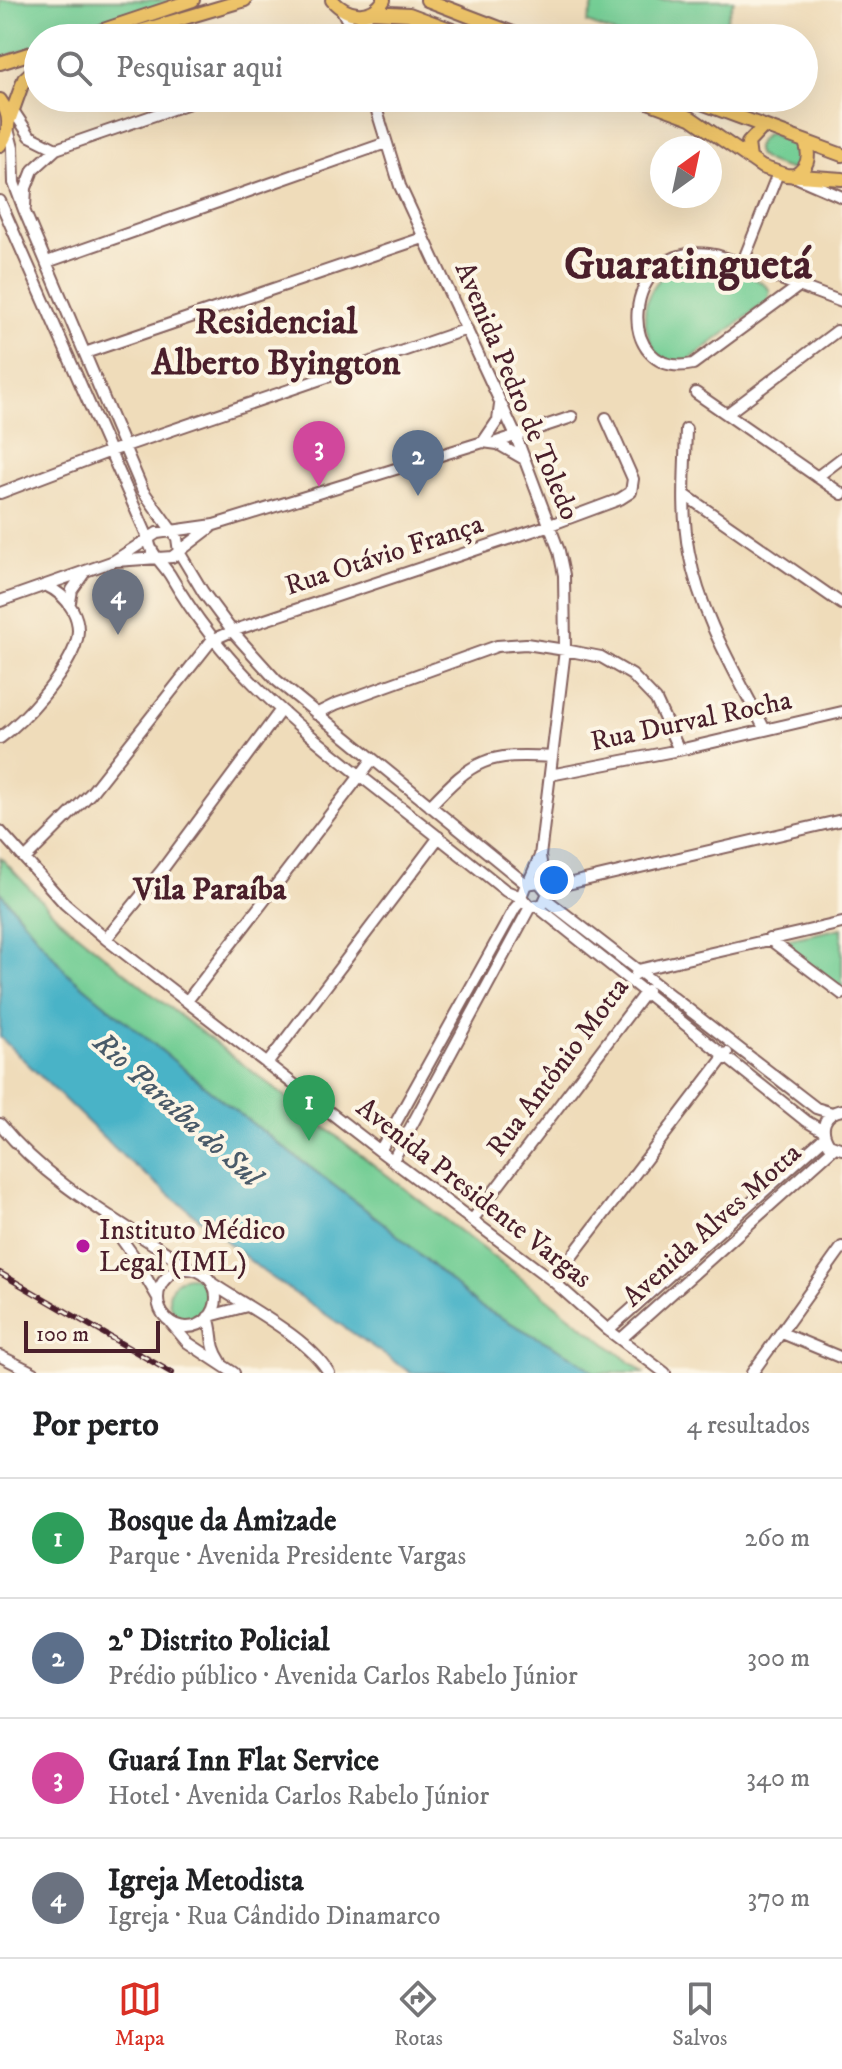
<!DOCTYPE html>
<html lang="pt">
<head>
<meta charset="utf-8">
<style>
  :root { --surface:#fff; --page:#f6f6f6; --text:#202124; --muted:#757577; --line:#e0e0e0; --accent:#d93025 }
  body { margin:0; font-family:"IM FELL DW Pica",serif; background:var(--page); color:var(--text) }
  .compass { position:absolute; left:650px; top:136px; width:72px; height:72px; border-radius:50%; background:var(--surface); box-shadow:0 8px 32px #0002; rotate:33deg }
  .scale { position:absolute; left:24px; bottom:20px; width:136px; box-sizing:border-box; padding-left:8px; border:4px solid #4a1f2b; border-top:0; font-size:22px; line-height:28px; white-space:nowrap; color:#4a1f2b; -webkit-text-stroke:6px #fcf5e5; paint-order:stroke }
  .you { position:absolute; left:554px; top:880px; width:28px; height:28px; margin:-20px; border:6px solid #fff; border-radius:50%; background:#1a73e8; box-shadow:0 0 0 12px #1a73e833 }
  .badge { display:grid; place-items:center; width:52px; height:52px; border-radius:50%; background:var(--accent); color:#fff; font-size:26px; font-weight:700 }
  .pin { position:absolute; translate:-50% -66px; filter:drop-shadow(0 2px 4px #0008) }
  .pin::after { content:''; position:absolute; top:42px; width:28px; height:24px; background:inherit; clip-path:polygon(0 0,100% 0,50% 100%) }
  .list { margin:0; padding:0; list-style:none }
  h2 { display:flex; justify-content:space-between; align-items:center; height:104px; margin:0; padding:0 32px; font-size:34px }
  h2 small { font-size:26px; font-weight:400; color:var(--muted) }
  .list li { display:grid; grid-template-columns:52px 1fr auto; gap:24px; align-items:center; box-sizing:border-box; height:120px; padding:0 32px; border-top:2px solid var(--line) }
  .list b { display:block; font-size:30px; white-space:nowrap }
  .list p { margin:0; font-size:26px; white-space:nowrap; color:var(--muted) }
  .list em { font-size:26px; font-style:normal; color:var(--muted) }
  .icon { flex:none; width:44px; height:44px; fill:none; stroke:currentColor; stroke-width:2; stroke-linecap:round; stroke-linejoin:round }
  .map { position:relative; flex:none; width:842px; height:1373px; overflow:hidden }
  .search { position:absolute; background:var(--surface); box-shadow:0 8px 32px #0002; left:24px; right:24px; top:24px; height:88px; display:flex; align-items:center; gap:20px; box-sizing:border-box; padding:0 28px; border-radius:44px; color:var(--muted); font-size:30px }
  .sheet { height:584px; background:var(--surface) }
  nav { display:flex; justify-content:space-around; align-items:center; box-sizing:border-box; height:112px; border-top:2px solid var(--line); background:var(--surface); font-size:22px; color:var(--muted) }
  nav a { display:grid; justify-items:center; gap:4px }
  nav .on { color:var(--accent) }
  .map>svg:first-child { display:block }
  .green { fill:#74ce95; stroke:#5f7660; stroke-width:2 }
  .water { fill:#48b3c7; stroke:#496979; stroke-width:2 }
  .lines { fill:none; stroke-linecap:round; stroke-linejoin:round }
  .minor-casing { stroke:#84615d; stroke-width:14 }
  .major-casing { stroke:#84615d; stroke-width:16 }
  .minor { stroke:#fff; stroke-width:10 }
  .major { stroke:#eec469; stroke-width:12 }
  .rail-casing { stroke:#4a1f2b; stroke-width:6 }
  .rail { stroke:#fcf5e5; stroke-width:3; stroke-dasharray:9; stroke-linecap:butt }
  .poi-dot { fill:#b5179e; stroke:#fcf5e5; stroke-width:3 }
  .labels { text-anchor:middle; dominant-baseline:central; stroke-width:8; stroke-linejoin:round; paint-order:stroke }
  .street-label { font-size:28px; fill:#4a1f2b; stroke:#fcf5e5 }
  .poi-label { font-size:28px; fill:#4a1f2b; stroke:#fcf5e5; text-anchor:start }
  .water-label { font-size:30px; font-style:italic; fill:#495a69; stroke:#fcf5e5 }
  .quarter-label { font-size:32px; font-weight:bold; fill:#4a1f2b; stroke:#fcf5e5 }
  .district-label { font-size:36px; font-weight:bold; fill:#4a1f2b; stroke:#fcf5e5 }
  .town-label { font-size:44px; font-weight:bold; fill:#4a1f2b; stroke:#fcf5e5 }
</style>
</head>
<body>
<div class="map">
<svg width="842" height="1373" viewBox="0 0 842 1373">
  <rect width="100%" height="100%" fill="#fcf5e5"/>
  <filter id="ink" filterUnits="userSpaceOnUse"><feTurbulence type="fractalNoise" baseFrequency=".0125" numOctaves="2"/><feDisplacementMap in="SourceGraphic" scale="16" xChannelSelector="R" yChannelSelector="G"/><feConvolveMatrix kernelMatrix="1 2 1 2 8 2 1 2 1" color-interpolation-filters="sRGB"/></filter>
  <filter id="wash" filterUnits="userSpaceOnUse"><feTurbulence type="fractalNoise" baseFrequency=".006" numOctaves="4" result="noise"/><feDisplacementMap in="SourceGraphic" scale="32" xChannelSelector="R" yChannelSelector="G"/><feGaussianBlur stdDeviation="1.8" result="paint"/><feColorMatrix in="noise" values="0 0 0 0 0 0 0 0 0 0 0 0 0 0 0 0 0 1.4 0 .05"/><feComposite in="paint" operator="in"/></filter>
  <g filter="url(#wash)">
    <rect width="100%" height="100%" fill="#efdcba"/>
    <!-- green -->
    <path class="green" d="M0 0H186L64 38H38V46L0 58Z
      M595 0H734L720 38H627L587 23Z
      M768 133 802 146 805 163 792 170C773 164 737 156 768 133Z
      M686 260C708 260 755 273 770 290L768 301 689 360C688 361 678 364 677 364 651 362 640 321 647 301 653 281 668 270 686 260Z
      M0 857 58 918 153 995 644 1373H595L572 1356 479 1306 382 1222 224 1102 67 973 0 892Z
      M842 928V991L786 949 785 943 790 939Z
      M169 1298a21 21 0 1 1 42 0a21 21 0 1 1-42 0Z"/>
    <!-- water -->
    <path class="water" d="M0 892 67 973 224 1102 382 1222 479 1306 572 1356 595 1373H411L264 1272 125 1158 0 1037Z"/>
  </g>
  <g filter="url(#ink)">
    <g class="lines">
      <!-- minor casing -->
      <g class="minor-casing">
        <path id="minor" d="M342 10 356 38
          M364 38 367 13
          M373 98 400 186 515 434 559 551 564 575 565 650 540 856 528 884
          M14 112 30 136 56 149
          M8 129 13 148 14 183 24 210 143 491 177 538 179 552 203 592 232 631 276 680 526 884
          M798 178 842 197
          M0 201 149 540C149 552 163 564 170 575 222 665 287 718 367 781 413 817 460 854 506 891L521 897 530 907 543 904 548 893 539 882 526 884 521 897
          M25 207 26 188 33 170 56 149 204 98
          M47 262 386 143
          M742 264 778 173
          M799 286 693 364C614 381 619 243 709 254 725 256 742 264 756 270 785 281 813 291 842 302
          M85 353 423 238
          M696 393 842 494
          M727 414 837 331
          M686 429C685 469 681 513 689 553 701 617 736 673 765 730
          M483 442 498 420 500 405
          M494 443 572 417
          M817 477 842 458
          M0 493 108 452 467 329
          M685 495 842 604
          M116 561 172 557 210 528
          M0 601 114 561 157 533 214 525 483 442 498 444 524 459
          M70 602 72 590 84 573
          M316 714 336 704 497 646 526 644 565 650 601 657 632 675 656 700 679 750
          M0 738C26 719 63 677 75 646 85 620 68 595 45 585
          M550 775 679 750 842 712
          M430 806C474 759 487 753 552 757
          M0 831 65 904 106 939 380 1151 553 1281 608 1330 665 1373
          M540 856 545 887
          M25 859 91 793 212 640 232 631 550 525 620 499 631 492 633 479 606 418
          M546 889 842 820
          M547 900 816 1108 832 1113
          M538 907 806 1121 823 1131
          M106 939 162 870 280 711
          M769 939 842 994
          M636 974 638 970 842 923
          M187 1001 372 760
          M267 1064 439 837
          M842 1110C824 1113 819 1129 829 1144L842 1149
          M0 1124C52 1188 124 1223 191 1269
          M380 1151 515 908 523 899
          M393 1160 530 907
          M107 1219 133 1255 158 1298
          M473 1219 647 990
          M158 1298a29 29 0 1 1 58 0a29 29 0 1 1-58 0Z
          M553 1281 727 1053
          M213 1284C247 1307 309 1338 329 1373
          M210 1316 247 1306
          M208 1317C215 1336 208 1342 221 1362
          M171 1323 187 1342 234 1373
          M608 1330 825 1137
          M782 1333 842 1358
          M621 1339 835 1147
          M0 1356 34 1373
          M752 1373 842 1247"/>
      </g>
      <!-- major casing -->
      <g class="major-casing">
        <path id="major" d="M332 0C347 17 371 21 384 0
          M427 0 526 38
          M371 12 409 14 474 38
          M79 38 193 0
          M117 38 245 0
          M0 63 38 51
          M589 98V99
          M637 98 691 118 762 167 786 175 842 179
          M688 98 842 155
          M0 100C11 115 11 130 0 145
          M9 121 24 79 38 66
          M750 159 748 143 764 126
          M793 176C808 169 811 157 805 142"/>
      </g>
      <!-- minor -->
      <use href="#minor" class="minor"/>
      <!-- major -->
      <use href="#major" class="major"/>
      <!-- rail casing -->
      <g class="rail-casing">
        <path id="rail" d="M0 1273 172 1373"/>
      </g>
      <!-- rail -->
      <use href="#rail" class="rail"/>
    </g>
  </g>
  <!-- markers -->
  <circle class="poi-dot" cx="83" cy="1246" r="8"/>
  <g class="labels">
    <!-- street labels -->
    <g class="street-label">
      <text transform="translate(517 391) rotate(67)">Avenida Pedro de Toledo</text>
      <text transform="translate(384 555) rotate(-18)">Rua Otávio França</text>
      <text transform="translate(691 721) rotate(-12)">Rua Durval Rocha</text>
      <text transform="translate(558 1067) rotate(-53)">Rua Antônio Motta</text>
      <text transform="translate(474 1193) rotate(38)">Avenida Presidente Vargas</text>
      <text transform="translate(712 1225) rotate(-42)">Avenida Alves Motta</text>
    </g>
    <!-- poi labels -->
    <g class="poi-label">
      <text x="99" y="1230">Instituto Médico<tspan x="99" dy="32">Legal (IML)</tspan></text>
    </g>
    <!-- water labels -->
    <g class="water-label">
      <text transform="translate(177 1110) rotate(42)">Rio Paraíba do Sul</text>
    </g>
    <!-- quarter labels -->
    <g class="quarter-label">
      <text x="210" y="890">Vila Paraíba</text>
    </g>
    <!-- district labels -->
    <g class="district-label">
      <text x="276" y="322">Residencial<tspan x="276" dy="41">Alberto Byington</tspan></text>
    </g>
    <!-- town labels -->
    <g class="town-label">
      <text x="688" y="265">Guaratinguetá</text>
    </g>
  </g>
</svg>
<svg class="compass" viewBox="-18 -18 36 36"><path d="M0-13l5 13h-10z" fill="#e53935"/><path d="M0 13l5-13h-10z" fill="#757577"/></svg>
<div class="scale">100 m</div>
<div class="you"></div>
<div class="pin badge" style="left:309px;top:1141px;background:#2e9e5b">1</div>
<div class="pin badge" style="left:418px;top:496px;background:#5c6f8a">2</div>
<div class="pin badge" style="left:319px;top:487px;background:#d1479c">3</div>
<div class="pin badge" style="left:118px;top:635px;background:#6b7280">4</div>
<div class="search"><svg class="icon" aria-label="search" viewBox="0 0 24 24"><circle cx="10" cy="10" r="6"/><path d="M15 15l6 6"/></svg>Pesquisar aqui</div>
</div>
<section class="sheet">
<h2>Por perto<small>4 resultados</small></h2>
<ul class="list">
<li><span class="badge" style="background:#2e9e5b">1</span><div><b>Bosque da Amizade</b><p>Parque · Avenida Presidente Vargas</p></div><em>260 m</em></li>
<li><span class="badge" style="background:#5c6f8a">2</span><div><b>2º Distrito Policial</b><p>Prédio público · Avenida Carlos Rabelo Júnior</p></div><em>300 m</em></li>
<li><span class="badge" style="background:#d1479c">3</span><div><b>Guará Inn Flat Service</b><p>Hotel · Avenida Carlos Rabelo Júnior</p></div><em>340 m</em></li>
<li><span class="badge" style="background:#6b7280">4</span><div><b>Igreja Metodista</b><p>Igreja · Rua Cândido Dinamarco</p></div><em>370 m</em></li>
</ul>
</section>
<nav>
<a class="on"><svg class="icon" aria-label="map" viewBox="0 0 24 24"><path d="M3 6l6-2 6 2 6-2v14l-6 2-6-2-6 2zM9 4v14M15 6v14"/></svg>Mapa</a>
<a><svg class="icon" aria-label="directions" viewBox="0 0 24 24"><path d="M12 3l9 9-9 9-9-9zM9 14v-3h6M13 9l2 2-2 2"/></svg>Rotas</a>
<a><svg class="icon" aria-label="saved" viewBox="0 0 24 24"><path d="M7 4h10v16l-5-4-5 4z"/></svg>Salvos</a>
</nav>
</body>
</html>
